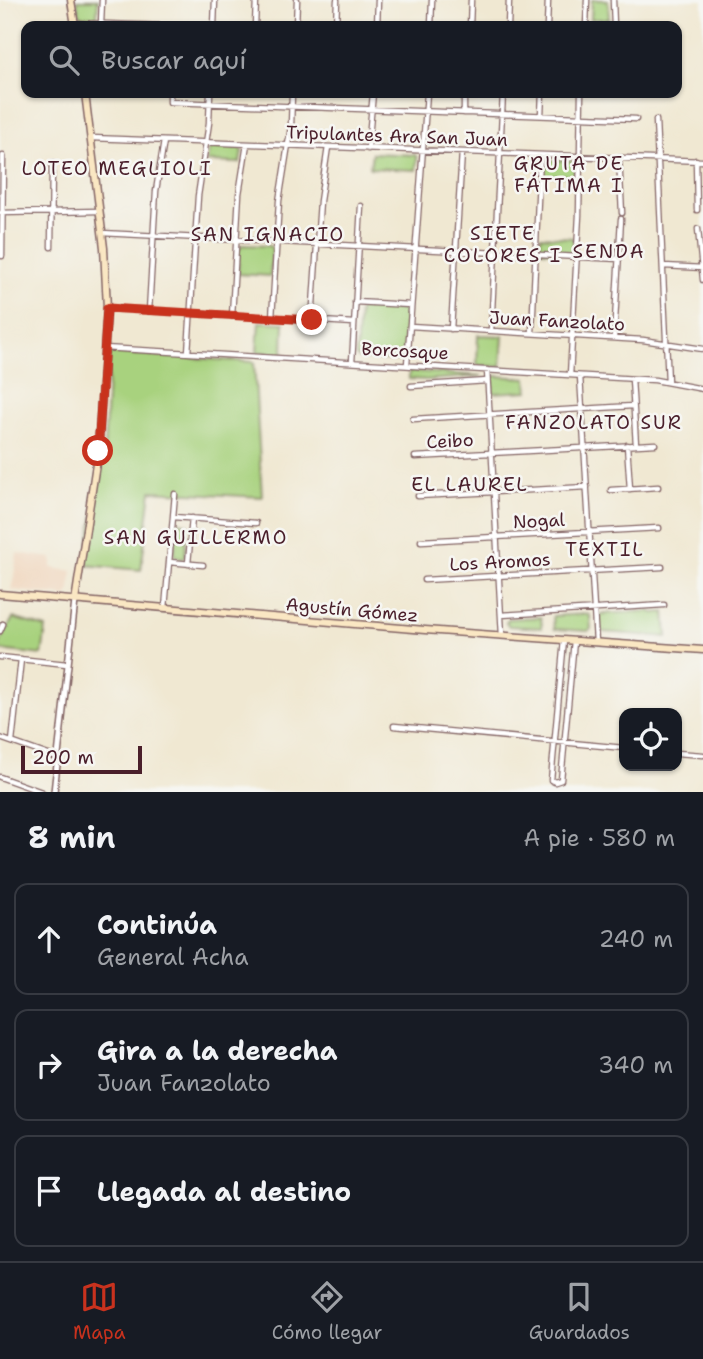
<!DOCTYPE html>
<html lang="es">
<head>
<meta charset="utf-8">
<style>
  :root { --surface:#171b24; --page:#242831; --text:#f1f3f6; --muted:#9ea1a6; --line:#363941; --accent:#c8321e }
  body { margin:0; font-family:"Shantell Sans",sans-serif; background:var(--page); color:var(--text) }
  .controls { position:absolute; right:21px; bottom:21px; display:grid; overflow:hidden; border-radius:14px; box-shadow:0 2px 5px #0004 }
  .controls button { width:63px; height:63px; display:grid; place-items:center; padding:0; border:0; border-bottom:2px solid var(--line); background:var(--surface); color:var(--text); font:35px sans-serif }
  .scale { position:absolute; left:21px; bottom:18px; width:121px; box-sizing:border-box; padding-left:7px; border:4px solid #4a1f2b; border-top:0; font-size:19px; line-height:24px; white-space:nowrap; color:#4a1f2b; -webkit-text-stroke:5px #f6f6f2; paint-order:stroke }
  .stop { position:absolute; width:21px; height:21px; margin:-16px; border:5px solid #c8321e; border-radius:50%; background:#fff }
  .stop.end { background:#c8321e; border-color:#fff; box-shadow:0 2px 7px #0008 }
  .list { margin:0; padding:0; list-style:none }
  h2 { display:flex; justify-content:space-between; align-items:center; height:91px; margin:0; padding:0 28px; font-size:30px }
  h2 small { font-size:23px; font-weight:400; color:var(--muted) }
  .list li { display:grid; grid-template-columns:46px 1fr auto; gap:21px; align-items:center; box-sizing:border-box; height:112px; margin:0 14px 14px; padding:0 14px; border:2px solid var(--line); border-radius:14px }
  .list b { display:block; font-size:26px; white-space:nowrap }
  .list p { margin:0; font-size:23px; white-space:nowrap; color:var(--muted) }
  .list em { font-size:23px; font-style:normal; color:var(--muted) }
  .icon { flex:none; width:38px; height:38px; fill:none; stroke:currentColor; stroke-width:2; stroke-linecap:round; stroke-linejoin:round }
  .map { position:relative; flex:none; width:703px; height:792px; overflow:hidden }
  .search { position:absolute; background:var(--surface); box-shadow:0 2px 5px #0004; left:21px; right:21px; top:21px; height:77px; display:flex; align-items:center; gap:18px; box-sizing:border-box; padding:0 24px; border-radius:14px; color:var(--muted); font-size:26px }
  .sheet { height:469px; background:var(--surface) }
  nav { display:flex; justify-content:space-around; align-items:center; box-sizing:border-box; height:98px; border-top:2px solid var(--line); background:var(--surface); font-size:19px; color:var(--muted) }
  nav a { display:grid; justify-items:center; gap:4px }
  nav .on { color:var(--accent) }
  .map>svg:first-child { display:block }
  .built { fill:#f0d5bc }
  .green { fill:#a8d27e; stroke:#797854; stroke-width:2 }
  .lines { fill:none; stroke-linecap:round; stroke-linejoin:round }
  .minor-casing { stroke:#846565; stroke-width:7 }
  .tertiary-casing { stroke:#846565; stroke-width:8 }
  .secondary-casing { stroke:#846565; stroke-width:9 }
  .minor { stroke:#fff; stroke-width:4.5 }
  .tertiary { stroke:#fff; stroke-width:5 }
  .secondary { stroke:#fae7c3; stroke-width:6 }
  .route { stroke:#c8321e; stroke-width:9 }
  .labels { text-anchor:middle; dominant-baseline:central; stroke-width:5; stroke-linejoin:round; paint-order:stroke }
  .street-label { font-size:18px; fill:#4a1f2b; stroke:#f6f6f2 }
  .neighbourhood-label { font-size:19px; letter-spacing:2px; fill:#4a1f2b; stroke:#f6f6f2 }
</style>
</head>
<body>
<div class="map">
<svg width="703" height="792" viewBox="0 0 703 792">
  <rect width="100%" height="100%" fill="#f6f6f2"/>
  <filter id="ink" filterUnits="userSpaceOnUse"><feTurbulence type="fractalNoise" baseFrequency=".0143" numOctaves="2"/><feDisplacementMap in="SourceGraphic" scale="14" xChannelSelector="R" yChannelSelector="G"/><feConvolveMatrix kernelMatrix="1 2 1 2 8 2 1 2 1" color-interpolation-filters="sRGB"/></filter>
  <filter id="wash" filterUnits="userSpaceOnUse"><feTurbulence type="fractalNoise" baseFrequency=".00686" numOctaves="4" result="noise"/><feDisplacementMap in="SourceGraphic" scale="28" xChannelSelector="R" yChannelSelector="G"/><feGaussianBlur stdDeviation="1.57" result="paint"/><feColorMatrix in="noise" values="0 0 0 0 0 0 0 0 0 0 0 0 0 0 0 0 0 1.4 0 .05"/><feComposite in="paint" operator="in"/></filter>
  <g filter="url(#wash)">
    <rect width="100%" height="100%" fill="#f0e8d2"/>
    <!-- built -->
    <path class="built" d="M17 553 52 558V568L73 571 69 593 66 596 12 590Z"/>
    <!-- green -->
    <path class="green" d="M77 0H98L97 16 94 19C77 18 79 16 77 0Z
      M592 0H608L609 19H591Z
      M212 147 239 148 242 151 240 163 207 162 209 149Z
      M372 153 415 155 417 158 416 170 370 168Z
      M546 160 572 161 575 164 574 176 543 175 544 163Z
      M541 236 573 238V250L570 252 543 251 540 248Z
      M242 245 270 246 272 249 270 276 238 274 239 248Z
      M361 307 403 310 405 312 403 359 400 361 358 358 356 356 359 309Z
      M259 322 284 323 283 354 257 352Z
      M478 335 503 336 501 367 477 365Z
      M112 353 254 362 262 497 151 491 141 570 85 565 104 455 109 356Z
      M409 371 482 376 427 380 409 379Z
      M495 376 527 378 528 391 493 393 492 379Z
      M179 522 187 524 185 557 182 559 174 556 177 524Z
      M650 611 653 613 665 612 667 637 603 632 600 630 599 616 601 614Z
      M587 614 590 616 591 629 588 631 554 629 553 616Z
      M541 617 542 628 509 626 506 623 508 619Z
      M13 618 46 628 42 655 0 650V643Z"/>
  </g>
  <g filter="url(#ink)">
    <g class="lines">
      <!-- minor casing -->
      <g class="minor-casing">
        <path id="minor" d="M613 0 614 26
          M75 23 168 26
          M101 24 102 0
          M214 26 215 0
          M255 26 256 0
          M296 26 297 0
          M336 26 337 0
          M377 26 378 0
          M431 26 432 0
          M470 26 471 0
          M508 26 509 0
          M547 26 548 0
          M586 26 587 0
          M170 93V102L636 119
          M464 113V93
          M541 115 542 93
          M656 120 668 382
          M91 138 703 161
          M368 149 373 93
          M619 158 622 213
          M696 160 697 210
          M1 213 99 211
          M698 229 703 280
          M102 233 619 259
          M51 247 52 163
          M2 256 3 156
          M664 266 703 268
          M355 302 411 305
          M107 308 354 323
          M149 311 156 191 164 141
          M232 316 239 194 247 144
          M272 318 279 201 291 126 292 93
          M312 320 320 201 328 147
          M410 326 643 340 703 349
          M451 329 462 152
          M491 331 503 93
          M532 333 540 155
          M614 338 621 219
          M104 348 655 380 703 389
          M188 353 198 196 209 123 210 93
          M352 362 361 206
          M407 365 427 93
          M487 370 502 635
          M570 375 579 215 581 93
          M580 376 596 642
          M632 379 636 445
          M411 386 487 381
          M413 419 633 406
          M627 445 630 489
          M415 457 655 444
          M611 490 658 487
          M418 496 587 487
          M173 517 256 523
          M421 541 659 528
          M169 562 203 565
          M188 564 192 518
          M424 580 662 567
          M165 608 175 494
          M501 615 664 605
          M0 631 3 624
          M564 640 551 780 555 782 561 780 574 641
          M0 657 67 664
          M394 726 624 748
          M0 738 57 758
          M12 742 21 659
          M677 753 703 755
          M0 777 42 792"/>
      </g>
      <!-- tertiary casing -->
      <g class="tertiary-casing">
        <path id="tertiary" d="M54 792 75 601"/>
      </g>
      <!-- secondary casing -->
      <g class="secondary-casing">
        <path id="secondary" d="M71 0 75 26
          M0 594 425 630 703 650
          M75 601 98 451 107 308 104 248 85 93"/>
      </g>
      <!-- minor -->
      <use href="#minor" class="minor"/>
      <!-- tertiary -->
      <use href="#tertiary" class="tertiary"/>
      <!-- secondary -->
      <use href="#secondary" class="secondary"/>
    </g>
  </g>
  <g class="lines" filter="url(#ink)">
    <!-- route -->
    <path class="route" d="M98 451 107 308 312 320"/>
  </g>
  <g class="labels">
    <!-- street labels -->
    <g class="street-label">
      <text transform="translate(397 136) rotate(2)">Tripulantes Ara San Juan</text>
      <text transform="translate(557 321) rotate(3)">Juan Fanzolato</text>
      <text transform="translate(405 351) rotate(3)">Borcosque</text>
      <text transform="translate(450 441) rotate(-3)">Ceibo</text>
      <text transform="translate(539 521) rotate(-3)">Nogal</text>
      <text transform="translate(500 562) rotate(-3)">Los Aromos</text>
      <text transform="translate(352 610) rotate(5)">Agustín Gómez</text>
    </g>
    <!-- neighbourhood labels -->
    <g class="neighbourhood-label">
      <text x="569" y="163">GRUTA DE<tspan x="569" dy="22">FÁTIMA I</tspan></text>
      <text x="117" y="168">LOTEO MEGLIOLI</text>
      <text x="503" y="233">SIETE<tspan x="503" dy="22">COLORES I</tspan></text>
      <text x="268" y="234">SAN IGNACIO</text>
      <text x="609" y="251">SENDA</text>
      <text x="594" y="422">FANZOLATO SUR</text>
      <text x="470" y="484">EL LAUREL</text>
      <text x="196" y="537">SAN GUILLERMO</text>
      <text x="605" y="549">TEXTIL</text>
    </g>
  </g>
</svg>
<div class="controls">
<button><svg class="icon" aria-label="locate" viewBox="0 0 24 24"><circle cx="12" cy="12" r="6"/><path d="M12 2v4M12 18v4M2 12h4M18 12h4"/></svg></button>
</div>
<div class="scale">200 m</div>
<div class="stop" style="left:98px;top:451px"></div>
<div class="stop end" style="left:312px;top:320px"></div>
<div class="search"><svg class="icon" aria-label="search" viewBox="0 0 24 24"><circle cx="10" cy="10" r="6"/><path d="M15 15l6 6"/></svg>Buscar aquí</div>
</div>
<section class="sheet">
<h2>8 min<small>A pie · 580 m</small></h2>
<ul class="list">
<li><svg class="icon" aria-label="ahead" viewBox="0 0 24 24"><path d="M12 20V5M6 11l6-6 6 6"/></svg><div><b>Continúa</b><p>General Acha</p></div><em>240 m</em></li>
<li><svg class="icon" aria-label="right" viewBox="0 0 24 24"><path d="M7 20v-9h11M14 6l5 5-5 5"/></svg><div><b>Gira a la derecha</b><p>Juan Fanzolato</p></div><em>340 m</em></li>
<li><svg class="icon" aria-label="arrive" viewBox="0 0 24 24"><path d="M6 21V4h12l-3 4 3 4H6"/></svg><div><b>Llegada al destino</b></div></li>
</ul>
</section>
<nav>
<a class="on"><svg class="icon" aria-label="map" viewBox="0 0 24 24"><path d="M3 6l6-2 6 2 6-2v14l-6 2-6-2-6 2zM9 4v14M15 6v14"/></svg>Mapa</a>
<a><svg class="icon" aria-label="directions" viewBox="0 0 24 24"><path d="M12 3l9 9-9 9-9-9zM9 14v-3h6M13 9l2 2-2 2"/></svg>Cómo llegar</a>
<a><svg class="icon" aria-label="saved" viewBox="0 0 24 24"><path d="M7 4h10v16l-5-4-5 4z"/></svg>Guardados</a>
</nav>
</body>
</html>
